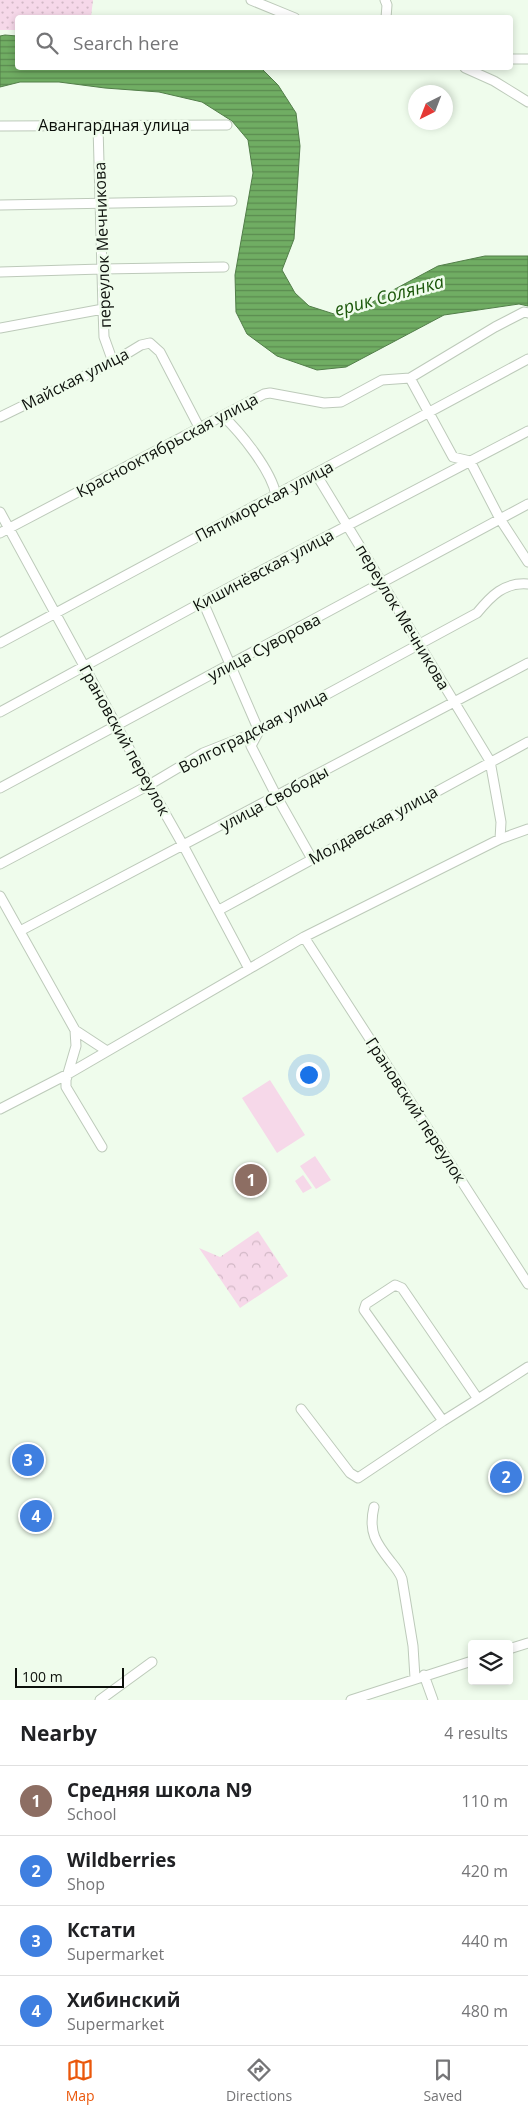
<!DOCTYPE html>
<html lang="en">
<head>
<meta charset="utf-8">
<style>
  :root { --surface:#fff; --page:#f2f2f2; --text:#202124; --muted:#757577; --line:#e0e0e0; --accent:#ea580c }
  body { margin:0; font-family:"Open Sans",sans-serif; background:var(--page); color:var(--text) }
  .controls { position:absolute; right:15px; bottom:15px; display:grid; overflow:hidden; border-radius:5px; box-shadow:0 2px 8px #0003 }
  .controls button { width:45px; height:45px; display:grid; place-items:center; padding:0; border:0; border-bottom:1px solid var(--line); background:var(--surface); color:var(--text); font:25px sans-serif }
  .compass { position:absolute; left:408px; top:85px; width:45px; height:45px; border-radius:50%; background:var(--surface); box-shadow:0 2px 8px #0003; rotate:222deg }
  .scale { position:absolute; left:15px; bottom:12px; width:109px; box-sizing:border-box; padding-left:5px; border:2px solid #0c100b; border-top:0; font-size:14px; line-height:18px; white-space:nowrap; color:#0c100b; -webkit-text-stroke:4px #effcec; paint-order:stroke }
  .you { position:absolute; left:308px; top:1074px; width:18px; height:18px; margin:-12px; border:4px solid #fff; border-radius:50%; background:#1a73e8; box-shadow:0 0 0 8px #1a73e833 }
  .badge { display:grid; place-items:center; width:32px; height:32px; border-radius:50%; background:var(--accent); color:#fff; font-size:16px; font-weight:700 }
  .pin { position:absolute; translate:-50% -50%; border:2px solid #fff; box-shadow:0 1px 5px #0006 }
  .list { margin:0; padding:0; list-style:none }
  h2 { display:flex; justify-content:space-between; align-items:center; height:65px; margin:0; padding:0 20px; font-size:21px }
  h2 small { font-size:16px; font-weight:400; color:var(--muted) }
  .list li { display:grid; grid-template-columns:32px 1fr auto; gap:15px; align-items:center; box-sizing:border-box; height:70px; padding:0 20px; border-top:1px solid var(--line) }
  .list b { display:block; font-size:19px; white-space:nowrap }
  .list p { margin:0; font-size:16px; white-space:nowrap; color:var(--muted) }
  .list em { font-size:16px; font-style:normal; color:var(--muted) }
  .icon { flex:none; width:28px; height:28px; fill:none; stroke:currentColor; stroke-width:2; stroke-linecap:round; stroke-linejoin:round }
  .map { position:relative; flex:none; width:528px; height:1700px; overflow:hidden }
  .search { position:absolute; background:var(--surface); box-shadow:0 2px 8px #0003; left:15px; right:15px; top:15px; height:55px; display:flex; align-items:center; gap:12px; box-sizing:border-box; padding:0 18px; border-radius:5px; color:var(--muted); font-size:19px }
  .sheet { height:345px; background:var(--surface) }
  nav { display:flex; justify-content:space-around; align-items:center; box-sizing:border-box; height:70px; border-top:1px solid var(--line); background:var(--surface); font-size:14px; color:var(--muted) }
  nav a { display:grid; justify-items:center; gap:2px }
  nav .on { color:var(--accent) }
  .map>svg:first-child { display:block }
  .grass { fill:url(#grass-dots) }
  .park { fill:url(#park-crowns) }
  .pitch { fill:#f6d8e9 }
  .water { fill:url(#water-rules); stroke:#527e49 }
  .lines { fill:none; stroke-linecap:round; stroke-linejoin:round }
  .minor-casing { stroke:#bdcaba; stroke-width:11 }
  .minor { stroke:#fff; stroke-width:9 }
  .labels { text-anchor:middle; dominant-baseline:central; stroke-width:5; stroke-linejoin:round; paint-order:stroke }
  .street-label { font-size:16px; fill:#0c100b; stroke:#effcec }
  .water-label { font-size:18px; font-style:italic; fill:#1c580b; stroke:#effcec }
</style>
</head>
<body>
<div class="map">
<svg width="528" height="1700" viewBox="0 0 528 1700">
  <defs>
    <pattern id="grass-dots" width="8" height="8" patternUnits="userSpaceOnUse" patternTransform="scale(1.25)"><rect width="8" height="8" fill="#f6d8e9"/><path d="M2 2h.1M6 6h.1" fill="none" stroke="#d2b8c6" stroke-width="1.8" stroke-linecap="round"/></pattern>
    <pattern id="park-crowns" width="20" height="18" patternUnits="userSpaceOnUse" patternTransform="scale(1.25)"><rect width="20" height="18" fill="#f6d8e9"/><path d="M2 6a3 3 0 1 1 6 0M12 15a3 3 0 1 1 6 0" fill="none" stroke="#d2b8c6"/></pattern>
    <pattern id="water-rules" width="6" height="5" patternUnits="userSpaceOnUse" patternTransform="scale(1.25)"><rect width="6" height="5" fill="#70ad63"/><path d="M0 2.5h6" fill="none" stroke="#5a8b50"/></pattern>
  </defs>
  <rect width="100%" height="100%" fill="#effcec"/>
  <!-- grass -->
  <path class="grass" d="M0 0H93L91 17 18 18 17 30H0Z"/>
  <!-- park -->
  <path class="park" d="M258 1231 288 1276 240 1308 199 1248 220 1257Z"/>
  <!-- pitch -->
  <path class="pitch" d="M270 1080 305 1135 277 1153 242 1098Z
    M315 1156 331 1180 316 1189 300 1166Z
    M303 1175 312 1188 303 1193 295 1181Z"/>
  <!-- water -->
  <path class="water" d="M5 35 17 36 18 68H261L278 85 296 113 300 146 294 239 282 270 295 293 309 306 334 314 359 311 382 296 438 266 485 256H528V306L519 304 444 315 346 367 317 370 277 356 247 334 236 312 235 275 253 173 248 140 232 121 202 102 159 92 105 88 59 82H20L0 87V36Z"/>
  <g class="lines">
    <!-- minor casing -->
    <g class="minor-casing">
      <path id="minor" d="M251 0 295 18
        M385 0 387 5 386 18
        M510 59H528
        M465 68 494 81 528 102
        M0 126 227 125
        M98 126 103 309 104 337 113 362
        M0 205 232 201
        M0 272 102 269 224 267
        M0 328 103 309
        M410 378 453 457 470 461 500 519 528 562
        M223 416C241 433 271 470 276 495
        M0 417 113 362 141 345 150 343 160 352 199 427
        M0 512 149 785 183 845 249 969
        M0 533 264 394 270 393 324 403 341 402 382 380 410 378 495 327 524 312 528 313
        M203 602 259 731 251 746 277 797 312 859
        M0 643 528 359
        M0 712 232 586 528 431
        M0 788 528 504
        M500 839 528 829
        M0 864 149 785 203 753 259 731 477 613C491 596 504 582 528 584
        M0 896 75 1030 76 1046 66 1080V1087L102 1147
        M219 910 528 742
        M20 931 528 663
        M304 937 528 1284
        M75 1030 107 1051
        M0 1109 68 1074 304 937 500 839 501 822 490 761 316 474
        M395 1285 402 1288 478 1399 443 1421 364 1310 366 1304Z
        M478 1399 528 1367
        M301 1409 350 1473 358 1478 443 1421
        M374 1507C368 1532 376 1543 391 1562 396 1568 400 1573 402 1579L413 1646 415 1678
        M509 1649 528 1643
        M424 1675 433 1700
        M100 1700 152 1662
        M351 1700 472 1661"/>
    </g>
    <!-- minor -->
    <use href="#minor" class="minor"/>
  </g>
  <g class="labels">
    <!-- street labels -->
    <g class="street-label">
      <text x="114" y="125">Авангардная улица</text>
      <text transform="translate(102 245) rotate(-92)">переулок Мечникова</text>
      <text transform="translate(75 379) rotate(-27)">Майская улица</text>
      <text transform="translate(167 445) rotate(-28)">Краснооктябрьская улица</text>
      <text transform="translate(264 501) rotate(-28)">Пятиморская улица</text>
      <text transform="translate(263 570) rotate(-28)">Кишинёвская улица</text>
      <text transform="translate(403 617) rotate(59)">переулок Мечникова</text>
      <text transform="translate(264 647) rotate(-28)">улица Суворова</text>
      <text transform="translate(253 731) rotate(-27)">Волгоградская улица</text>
      <text transform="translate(125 740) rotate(61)">Грановский переулок</text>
      <text transform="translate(274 798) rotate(-28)">улица Свободы</text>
      <text transform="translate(373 825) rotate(-29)">Молдавская улица</text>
      <text transform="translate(416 1110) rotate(57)">Грановский переулок</text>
    </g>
    <!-- water labels -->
    <g class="water-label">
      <text transform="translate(389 295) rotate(-15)">ерик Солянка</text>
    </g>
  </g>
</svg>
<div class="controls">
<button><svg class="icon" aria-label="layers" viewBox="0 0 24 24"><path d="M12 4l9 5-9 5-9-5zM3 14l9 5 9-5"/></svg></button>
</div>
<svg class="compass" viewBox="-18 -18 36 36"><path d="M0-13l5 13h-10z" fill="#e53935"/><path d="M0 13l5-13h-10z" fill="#757577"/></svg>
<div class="scale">100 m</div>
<div class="you"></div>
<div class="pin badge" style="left:251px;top:1180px;background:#8d6e63">1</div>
<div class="pin badge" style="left:506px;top:1477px;background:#3f7fe0">2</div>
<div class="pin badge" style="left:28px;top:1460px;background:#3f7fe0">3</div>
<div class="pin badge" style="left:36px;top:1516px;background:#3f7fe0">4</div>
<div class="search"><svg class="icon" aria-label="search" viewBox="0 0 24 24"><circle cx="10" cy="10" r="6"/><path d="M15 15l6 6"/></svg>Search here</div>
</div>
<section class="sheet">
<h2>Nearby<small>4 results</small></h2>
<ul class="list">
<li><span class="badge" style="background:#8d6e63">1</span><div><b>Средняя школа N9</b><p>School</p></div><em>110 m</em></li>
<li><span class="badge" style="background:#3f7fe0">2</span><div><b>Wildberries</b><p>Shop</p></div><em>420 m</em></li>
<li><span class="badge" style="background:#3f7fe0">3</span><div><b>Кстати</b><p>Supermarket</p></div><em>440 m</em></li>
<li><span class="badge" style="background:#3f7fe0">4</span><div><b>Хибинский</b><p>Supermarket</p></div><em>480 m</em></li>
</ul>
</section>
<nav>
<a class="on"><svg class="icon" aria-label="map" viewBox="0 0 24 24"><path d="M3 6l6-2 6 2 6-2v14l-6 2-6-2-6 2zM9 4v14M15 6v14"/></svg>Map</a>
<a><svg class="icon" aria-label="directions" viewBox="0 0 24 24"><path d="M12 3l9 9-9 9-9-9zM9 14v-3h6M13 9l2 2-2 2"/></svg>Directions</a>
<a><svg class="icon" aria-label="saved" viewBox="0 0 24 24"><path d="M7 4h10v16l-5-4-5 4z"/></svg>Saved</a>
</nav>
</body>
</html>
